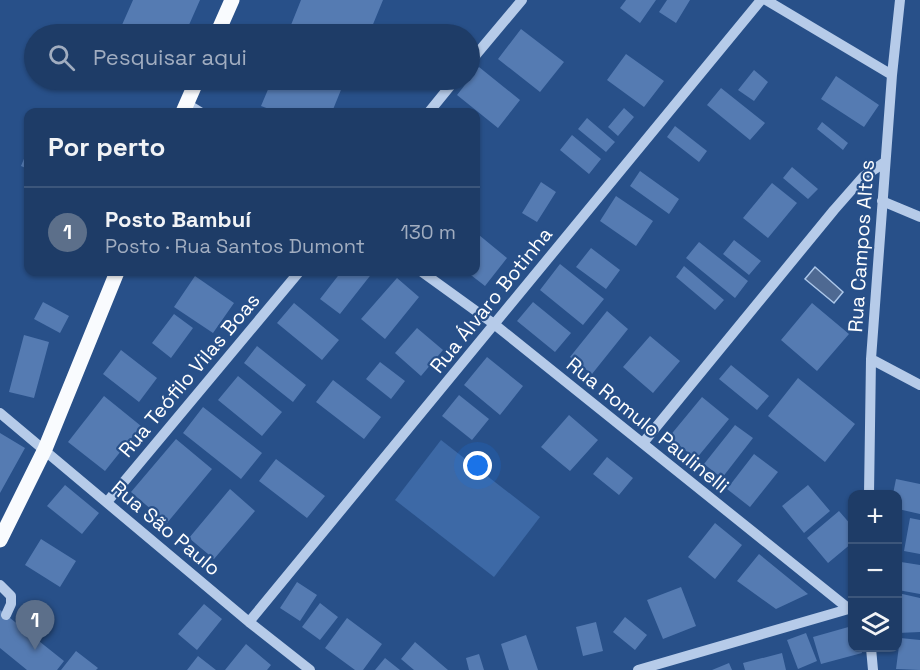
<!DOCTYPE html>
<html lang="pt">
<head>
<meta charset="utf-8">
<style>
  :root { --surface:#1e3c67; --page:#26436d; --text:#f1f3f6; --muted:#a1adc0; --line:#3c567b; --accent:#f0d37c }
  body { margin:0; font-family:"Space Grotesk",sans-serif; background:var(--page); color:var(--text) }
  .controls { position:absolute; right:18px; bottom:18px; display:grid; overflow:hidden; border-radius:12px; box-shadow:0 2px 4px #0004 }
  .controls button { width:54px; height:54px; display:grid; place-items:center; padding:0; border:0; border-bottom:2px solid var(--line); background:var(--surface); color:var(--text); font:30px sans-serif }
  .you { position:absolute; left:478px; top:466px; width:21px; height:21px; margin:-15px; border:4px solid #fff; border-radius:50%; background:#1a73e8; box-shadow:0 0 0 9px #1a73e833 }
  .badge { display:grid; place-items:center; width:39px; height:39px; border-radius:50%; background:var(--accent); color:#fff; font-size:20px; font-weight:700 }
  .pin { position:absolute; translate:-50% -50px; filter:drop-shadow(0 2px 3px #0008) }
  .pin::after { content:''; position:absolute; top:32px; width:21px; height:18px; background:inherit; clip-path:polygon(0 0,100% 0,50% 100%) }
  .list { margin:0; padding:0; list-style:none }
  h2 { display:flex; justify-content:space-between; align-items:center; height:78px; margin:0; padding:0 24px; font-size:26px }
  h2 small { font-size:20px; font-weight:400; color:var(--muted) }
  .list li { display:grid; grid-template-columns:39px 1fr auto; gap:18px; align-items:center; box-sizing:border-box; height:90px; padding:0 24px; border-top:2px solid var(--line) }
  .list b { display:block; font-size:22px; white-space:nowrap }
  .list p { margin:0; font-size:20px; white-space:nowrap; color:var(--muted) }
  .list em { font-size:20px; font-style:normal; color:var(--muted) }
  .icon { flex:none; width:33px; height:33px; fill:none; stroke:currentColor; stroke-width:2; stroke-linecap:round; stroke-linejoin:round }
  .map { position:relative; flex:none; width:920px; height:670px; overflow:hidden }
  .search { position:absolute; background:var(--surface); box-shadow:0 2px 4px #0004; left:24px; top:24px; width:456px; height:66px; display:flex; align-items:center; gap:15px; box-sizing:border-box; padding:0 21px; border-radius:33px; color:var(--muted); font-size:22px }
  .panel { position:absolute; background:var(--surface); box-shadow:0 2px 4px #0004; left:24px; top:108px; width:456px; height:168px; border-radius:12px }
  .map>svg:first-child { display:block }
  .green { fill:#3d69a6 }
  .water { fill:#4e6992; stroke:#abc6e9; stroke-width:1.5 }
  .building { fill:#557bb2 }
  .lines { fill:none; stroke-linecap:round; stroke-linejoin:round }
  .minor { stroke:#b6cbe9; stroke-width:10 }
  .major { stroke:#f9fbfe; stroke-width:15 }
  .labels { text-anchor:middle; dominant-baseline:central; stroke-width:4.5; stroke-linejoin:round; paint-order:stroke }
  .street-label { font-size:20px; fill:#fff; stroke:#285089 }
</style>
</head>
<body>
<div class="map">
<svg width="920" height="670" viewBox="0 0 920 670">
  <rect width="100%" height="100%" fill="#285089"/>
  <!-- green -->
  <path class="green" d="M441 440 540 517 494 577 395 500Z"/>
  <!-- water -->
  <path class="water" d="M815 267 843 292 834 303 805 279Z"/>
  <!-- building -->
  <path class="building" d="M133 0H200L185 34H118Z
    M301 0H383L369 34H299L289 30Z
    M626 0H656L640 23 620 8Z
    M667 0H690L676 23 659 12Z
    M521 29 564 62 540 92 498 59Z
    M626 54 664 81 644 107 607 80Z
    M479 67 520 100 498 128 457 95Z
    M754 70 768 82 754 101 738 90Z
    M836 76 879 105 864 127 821 99Z
    M144 80H166L163 87Z
    M272 80H345L332 112H277L261 106Z
    M721 88 765 123 750 140 707 105Z
    M624 108 634 117 618 136 608 127Z
    M587 118 615 142 606 152 578 129Z
    M822 122 848 143 843 150 817 129Z
    M675 126 707 151 699 162 667 137Z
    M572 135 601 159 589 174 560 150Z
    M28 149V169L21 166Z
    M792 167 818 189 808 199 783 178Z
    M640 171 679 199 669 214 630 186Z
    M541 182 556 192 537 222 522 213Z
    M772 183 797 203 768 238 743 218Z
    M616 196 653 221 636 246 600 221Z
    M479 235 507 258 485 286 467 272H476V239Z
    M734 240 761 261 749 275 723 254Z
    M699 242 748 281 735 298 686 258Z
    M591 248 620 270 606 289 576 267Z
    M560 264 604 299 583 325 540 290Z
    M684 266 724 300 715 310 676 277Z
    M341 272H373L340 314 320 299Z
    M195 276 234 303 213 333 174 307Z
    M397 278 419 297 385 339 361 319Z
    M43 302 69 316 60 333 34 319Z
    M533 302 571 333 555 352 517 321Z
    M294 303 339 340 322 360 277 323Z
    M812 303 849 334 817 371 781 340Z
    M607 311 628 329 592 374 570 357Z
    M174 314 193 328 171 358 152 343Z
    M417 328 443 350 421 376 395 353Z
    M24 335 49 342 34 398 9 392Z
    M650 336 680 361 653 393 623 367Z
    M257 346 306 385 293 402 244 363Z
    M121 350 157 378 139 402 103 374Z
    M487 357 523 386 500 415 464 385Z
    M380 362 405 381 391 399 366 379Z
    M731 365 769 396 757 410 719 379Z
    M238 376 282 412 262 436 218 400Z
    M798 378 855 424 825 462 768 416Z
    M333 380 381 417 364 439 316 402Z
    M459 395 489 419 472 440 442 416Z
    M104 396 141 426 105 471 68 442Z
    M702 397 729 419 696 459 669 437Z
    M203 407 262 453 241 479 183 433Z
    M569 415 598 440 570 471 541 447Z
    M735 425 753 438 722 478 704 464Z
    M0 433 25 448 0 493Z
    M176 439 212 469 167 523 131 492Z
    M754 454 778 472 750 507 727 489Z
    M607 457 633 478 619 495 593 474Z
    M276 459 325 496 307 518 259 481Z
    M896 479 920 484V514L898 509V494H893Z
    M65 485 99 513 82 534 47 506Z
    M808 485 830 511 804 533 782 506Z
    M230 489 255 511 214 559 189 538Z
    M839 511 852 526V543L828 563 807 538Z
    M910 518 920 520V554L904 551Z
    M715 523 742 545 715 579 688 557Z
    M41 539 76 561 60 587 25 565Z
    M759 554 808 594 776 609 737 581Z
    M901 562 920 565V594L898 590Z
    M297 582 317 595 300 621 280 608Z
    M681 587 696 626 663 639 647 600Z
    M898 593 920 598V632L898 633Z
    M320 603 338 617 320 640 302 627Z
    M204 604 222 619 197 650 178 634Z
    M0 610 64 661 57 670H27L0 648Z
    M625 617 647 635 635 650 613 632Z
    M347 618 382 644 363 670H355L325 648Z
    M596 622 603 651 583 656 576 627Z
    M852 626V648H861L862 653 821 664 813 637Z
    M806 633 817 661 798 669 787 640Z
    M526 635 538 670H509L501 644Z
    M900 638 920 640V670L896 669Z
    M415 642 448 670H414L401 659Z
    M246 644 271 665 267 670H225Z
    M76 651 98 668 96 670H61Z
    M782 653 786 670H745L743 663Z
    M479 654 484 670H469L466 658Z
    M198 656 216 670H187Z
    M385 658 400 670H375Z
    M729 663 732 670H712Z"/>
  <g class="lines">
    <!-- minor -->
    <path class="minor" d="M766 0 892 75
      M470 62 522 0
      M187 104 200 112
      M429 112 455 80
      M882 201 920 217
      M422 272 494 324 849 609
      M871 359 920 385
      M0 413 249 622 310 670
      M643 443 834 210 863 177 885 162
      M869 494 871 359 892 75 900 0
      M107 502 299 272
      M0 585 11 596V604L6 615
      M249 622 761 0
      M871 648 873 670
      M638 670 852 608"/>
    <!-- major -->
    <path class="major" d="M217 34 232 0
      M183 112 197 80
      M0 540 45 449 117 272"/>
  </g>
  <g class="labels">
    <!-- street labels -->
    <g class="street-label">
      <text transform="translate(861 246) rotate(-86)">Rua Campos Altos</text>
      <text transform="translate(491 300) rotate(-51)">Rua Álvaro Botinha</text>
      <text transform="translate(189 375) rotate(-50)">Rua Teófilo Vilas Boas</text>
      <text transform="translate(648 425) rotate(39)">Rua Romulo Paulinelli</text>
      <text transform="translate(166 528) rotate(40)">Rua São Paulo</text>
    </g>
  </g>
</svg>
<div class="controls">
<button>+</button>
<button>−</button>
<button><svg class="icon" aria-label="layers" viewBox="0 0 24 24"><path d="M12 4l9 5-9 5-9-5zM3 14l9 5 9-5"/></svg></button>
</div>
<div class="you"></div>
<div class="pin badge" style="left:35px;top:650px;background:#5c6f8a">1</div>
<div class="search"><svg class="icon" aria-label="search" viewBox="0 0 24 24"><circle cx="10" cy="10" r="6"/><path d="M15 15l6 6"/></svg>Pesquisar aqui</div>
<section class="panel">
<h2>Por perto<small></small></h2>
<ul class="list">
<li><span class="badge" style="background:#5c6f8a">1</span><div><b>Posto Bambuí</b><p>Posto · Rua Santos Dumont</p></div><em>130 m</em></li>
</ul>
</section>
</div>
</body>
</html>
